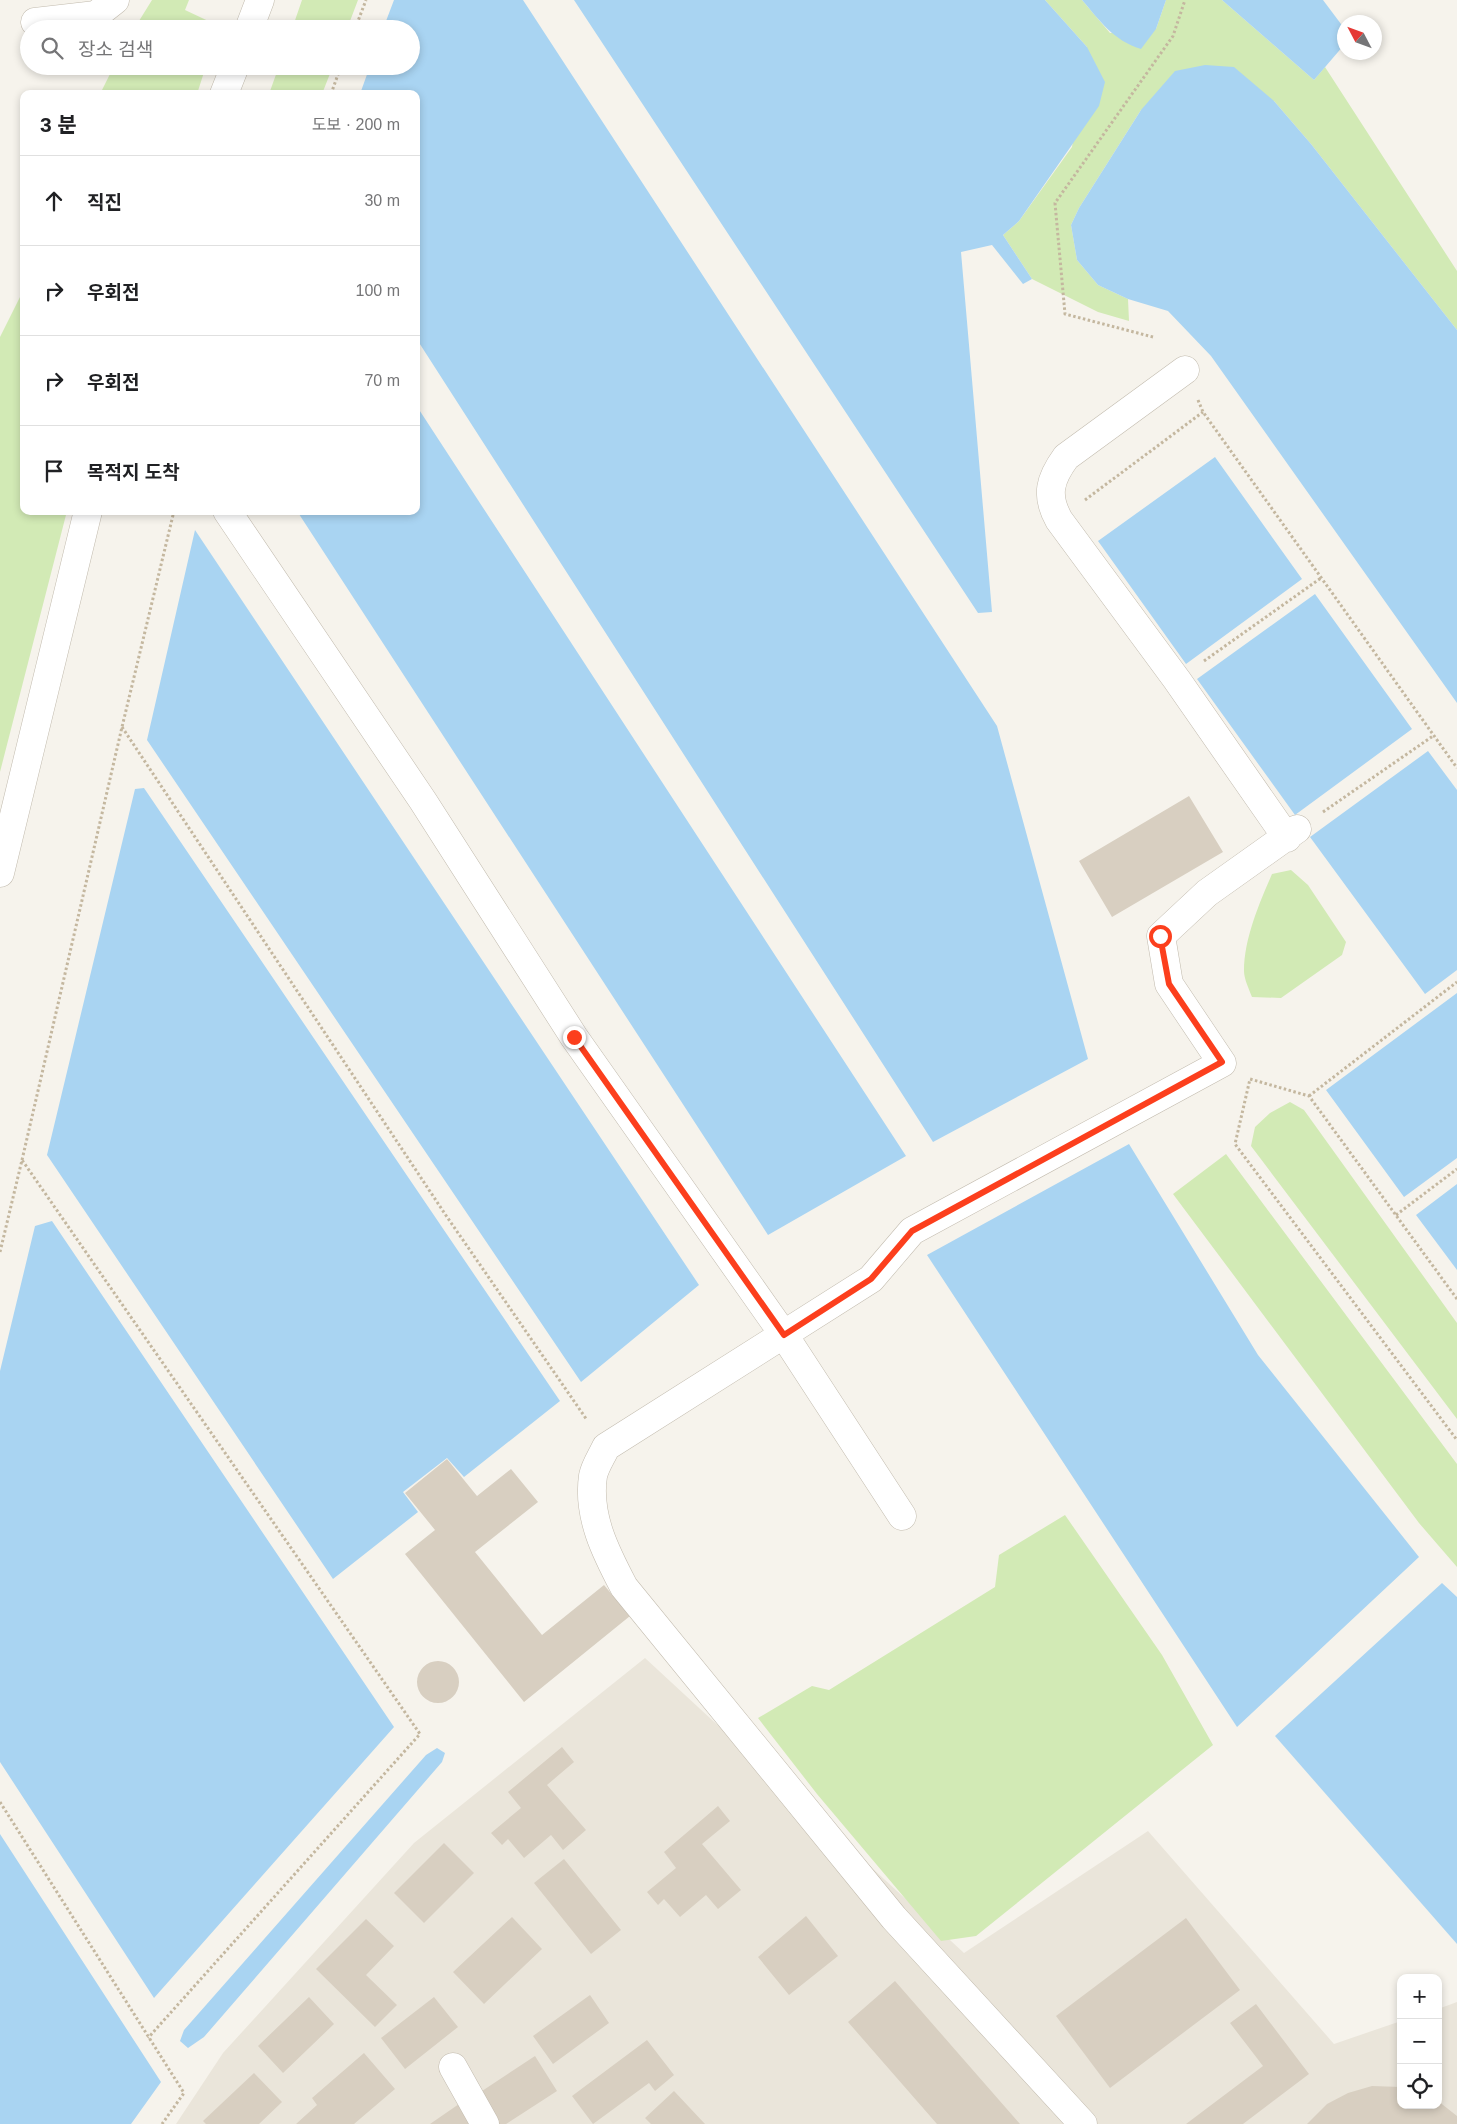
<!DOCTYPE html>
<html lang="ko">
<head>
<meta charset="utf-8">
<style>
  :root { --surface:#fff; --page:#f6f6f6; --text:#202124; --muted:#757577; --line:#e0e0e0 }
  body { margin:0; font-family:Arial,"Noto Sans KR",sans-serif; background:var(--page); color:var(--text) }
  .controls { position:absolute; right:15px; bottom:15px; display:grid; overflow:hidden; border-radius:10px; box-shadow:0 2px 8px #0003 }
  .controls button { width:45px; height:45px; display:grid; place-items:center; padding:0; border:0; border-bottom:1px solid var(--line); background:var(--surface); color:var(--text); font:25px sans-serif }
  .compass { position:absolute; left:1337px; top:15px; width:45px; height:45px; border-radius:50%; background:var(--surface); box-shadow:0 2px 8px #0003; rotate:311deg }
  .stop { position:absolute; width:15px; height:15px; margin:-11px; border:4px solid #fc3f1d; border-radius:50%; background:#fff }
  .stop.end { background:#fc3f1d; border-color:#fff; box-shadow:0 1px 5px #0008 }
  .list { margin:0; padding:0; list-style:none }
  h2 { display:flex; justify-content:space-between; align-items:center; height:65px; margin:0; padding:0 20px; font-size:21px }
  h2 small { font-size:16px; font-weight:400; color:var(--muted) }
  .list li { display:grid; grid-template-columns:32px 1fr auto; gap:15px; align-items:center; box-sizing:border-box; height:90px; padding:0 20px; border-top:1px solid var(--line) }
  .list b { display:block; font-size:19px; white-space:nowrap }
  .list em { font-size:16px; font-style:normal; color:var(--muted) }
  .icon { flex:none; width:28px; height:28px; fill:none; stroke:currentColor; stroke-width:2; stroke-linecap:round; stroke-linejoin:round }
  .map { position:relative; flex:none; width:1457px; height:2124px; overflow:hidden }
  .search { position:absolute; background:var(--surface); box-shadow:0 2px 8px #0003; left:20px; top:20px; width:400px; height:55px; display:flex; align-items:center; gap:12px; box-sizing:border-box; padding:0 18px; border-radius:28px; color:var(--muted); font-size:19px }
  .panel { position:absolute; background:var(--surface); box-shadow:0 2px 8px #0003; left:20px; top:90px; width:400px; height:425px; border-radius:10px }
  .map>svg:first-child { display:block }
  .residential { fill:#eae5da }
  .green { fill:#d2eab5 }
  .water { fill:#a9d4f2 }
  .building { fill:#d8cfc1 }
  .lines { fill:none; stroke-linecap:round; stroke-linejoin:round }
  .minor-casing { stroke:#c2bbae; stroke-width:29 }
  .tertiary-casing { stroke:#c2bbae; stroke-width:29 }
  .path { stroke:#c4b79f; stroke-width:3; stroke-dasharray:2.5 2.5; stroke-linecap:butt }
  .minor { stroke:#fff; stroke-width:28 }
  .tertiary { stroke:#fff; stroke-width:28 }
  .route { stroke:#fc3f1d; stroke-width:6 }
</style>
</head>
<body>
<div class="map">
<svg width="1457" height="2124" viewBox="0 0 1457 2124">
  <rect width="100%" height="100%" fill="#f6f3ec"/>
  <!-- residential -->
  <path class="residential" d="M645 1658 964 1953 1148 1831 1334 2044 1401 2021V2105H1438V2009L1457 2002V2124H176L223 2053 414 1843Z"/>
  <!-- green -->
  <path class="green" d="M152 0H189L185 10 219 26V29H134Z
    M302 0H358L347 29H292Z
    M1045 0H1082L1110 33 1156 29 1166 0H1222L1314 80 1325 67 1457 271V330L1311 144 1274 101 1141 110 1079 208 1071 225 1077 260 1098 285 1128 299 1129 321 1098 312 1032 279 1003 235 1019 221 1072 147 1087 47Z
    M114 66H206L197 94H100Z
    M279 66H333L322 94H269Z
    M24 289V511H67L0 772V337Z
    M1291 870 1308 885 1346 942 1342 955 1281 998 1252 997C1249 989 1244 979 1244 971 1244 939 1259 904 1272 874Z
    M1290 1102 1304 1110 1457 1323V1419L1251 1146 1255 1127 1270 1113Z
    M1226 1154 1457 1464V1567L1419 1523 1173 1194Z
    M1065 1515 1162 1655 1213 1745 976 1936 941 1941 817 1794 758 1718 812 1686 829 1690 995 1587 999 1555Z"/>
  <!-- water -->
  <path class="water" d="M394 0H523L997 726 1088 1059 933 1142 416 338V94H360L370 66H411V29H383Z
    M574 0H1045L1087 47 1105 82 1099 106 1019 221 1003 235 1032 279 1023 284 992 245 961 252 992 612 978 613Z
    M1082 0H1166L1156 29 1141 49C1113 40 1101 22 1082 0Z
    M1222 0H1323L1344 28V45L1314 80Z
    M1205 65 1234 67 1274 101 1311 144 1457 330V703L1211 356 1168 311 1128 299 1098 285 1077 260 1071 225 1079 208 1141 110 1175 71Z
    M416 405 906 1156 768 1235 297 511H416Z
    M1215 457 1302 579 1186 664 1098 541Z
    M195 530 699 1285 581 1382 147 740Z
    M1315 594 1412 729 1295 815 1197 679Z
    M1428 751 1457 790V970L1425 994 1310 837Z
    M144 788 560 1401 464 1477 447 1458 403 1492 418 1512 333 1579 47 1155 135 789Z
    M1457 993V1158L1404 1197 1326 1090Z
    M1129 1144 1258 1355 1419 1557 1237 1727 927 1255Z
    M1457 1184V1270L1416 1215Z
    M52 1221 394 1727 154 1998 0 1762V1371L35 1226Z
    M1442 1583 1457 1597V1944L1275 1736Z
    M437 1748 445 1753 442 1762 204 2037 188 2048 180 2041 184 2030 426 1755Z
    M0 1834 161 2082 131 2124H0Z"/>
  <!-- building -->
  <path class="building" d="M1189 796 1223 852 1112 917 1079 861Z
    M447 1459 477 1496 511 1469 538 1502 475 1552 542 1635 604 1585 630 1616 524 1702 405 1554 435 1530 405 1493Z
    M417 1682a21 21 0 1 1 42 0a21 21 0 1 1-42 0Z
    M562 1747 574 1762 547 1785 586 1830 563 1850 551 1835 524 1858 508 1839 502 1845 491 1833 521 1808 508 1792Z
    M718 1806 730 1821 702 1844 741 1890 718 1909 706 1895 680 1917 664 1899 658 1905 647 1892 676 1868 664 1852Z
    M444 1843 474 1873 424 1923 394 1893Z
    M564 1859 621 1930 591 1954 534 1883Z
    M806 1916 838 1956 789 1995 758 1957Z
    M512 1917 542 1949 484 2004 453 1972Z
    M1186 1918 1240 1990 1110 2088 1056 2016Z
    M366 1919 394 1946 366 1975 397 2005 375 2027 316 1969Z
    M895 1981 1020 2124H937L848 2022Z
    M590 1995 609 2023 553 2064 533 2036Z
    M309 1997 334 2024 283 2073 258 2046Z
    M434 1997 458 2027 405 2069 381 2038Z
    M1256 2004 1309 2074 1243 2124H1186L1263 2066 1230 2023Z
    M647 2040 674 2075 655 2091 649 2083 593 2124 572 2096Z
    M364 2053 395 2089 354 2124H296L317 2105 312 2098Z
    M535 2056 557 2091 506 2124H499L479 2093Z
    M254 2073 282 2102 259 2124H206L203 2121Z
    M1372 2086 1401 2087V2105H1438V2101L1457 2116V2124H1307L1327 2104 1348 2093Z
    M674 2091 705 2124H651L645 2118Z
    M459 2104 474 2124H430Z"/>
  <g class="lines">
    <!-- minor casing -->
    <g class="minor-casing">
      <path id="minor" d="M35 22 96 15 115 0
        M1185 370 1066 457C1050 479 1045 495 1059 520L1177 680 1287 838
        M227 511 423 801 574 1037 784 1335 902 1516
        M453 2067 485 2124
        M1083 2124 894 1918 624 1587C606 1553 587 1516 593 1476 595 1466 602 1456 606 1447L871 1279 912 1231 1222 1063 1169 984 1161 936 1207 893 1297 829"/>
    </g>
    <!-- tertiary casing -->
    <g class="tertiary-casing">
      <path id="tertiary" d="M249 29 260 0
        M224 94 235 66
        M0 873 88 511"/>
    </g>
    <!-- path -->
    <path class="path" d="M355 29 366 0
      M331 94 341 66
      M1153 337 1065 314 1055 203 1173 36 1185 0
      M1198 400 1203 412 1457 768
      M1085 500 1203 412
      M1204 661 1321 578
      M122 727 445 1214 587 1420
      M1323 812 1433 736
      M1309 1096 1457 982
      M22 1160 122 727 174 511
      M1396 1215 1457 1169
      M0 1252 22 1160 420 1734 148 2038
      M1457 1299 1309 1096 1250 1079 1235 1144 1457 1440
      M0 1802 184 2093 162 2124"/>
    <!-- minor -->
    <use href="#minor" class="minor"/>
    <!-- tertiary -->
    <use href="#tertiary" class="tertiary"/>
  </g>
  <g class="lines">
    <!-- route -->
    <path class="route" d="M574 1037 784 1335 871 1279 912 1231 1222 1062 1169 984 1160 936"/>
  </g>
</svg>
<div class="controls">
<button>+</button>
<button>−</button>
<button><svg class="icon" aria-label="locate" viewBox="0 0 24 24"><circle cx="12" cy="12" r="6"/><path d="M12 2v4M12 18v4M2 12h4M18 12h4"/></svg></button>
</div>
<svg class="compass" viewBox="-18 -18 36 36"><path d="M0-13l5 13h-10z" fill="#e53935"/><path d="M0 13l5-13h-10z" fill="#757577"/></svg>
<div class="stop" style="left:1160px;top:936px"></div>
<div class="stop end" style="left:574px;top:1037px"></div>
<div class="search"><svg class="icon" aria-label="search" viewBox="0 0 24 24"><circle cx="10" cy="10" r="6"/><path d="M15 15l6 6"/></svg>장소 검색</div>
<section class="panel">
<h2>3 분<small>도보 · 200 m</small></h2>
<ul class="list">
<li><svg class="icon" aria-label="ahead" viewBox="0 0 24 24"><path d="M12 20V5M6 11l6-6 6 6"/></svg><div><b>직진</b></div><em>30 m</em></li>
<li><svg class="icon" aria-label="right" viewBox="0 0 24 24"><path d="M7 20v-9h11M14 6l5 5-5 5"/></svg><div><b>우회전</b></div><em>100 m</em></li>
<li><svg class="icon" aria-label="right" viewBox="0 0 24 24"><path d="M7 20v-9h11M14 6l5 5-5 5"/></svg><div><b>우회전</b></div><em>70 m</em></li>
<li><svg class="icon" aria-label="arrive" viewBox="0 0 24 24"><path d="M6 21V4h12l-3 4 3 4H6"/></svg><div><b>목적지 도착</b></div></li>
</ul>
</section>
</div>
</body>
</html>
